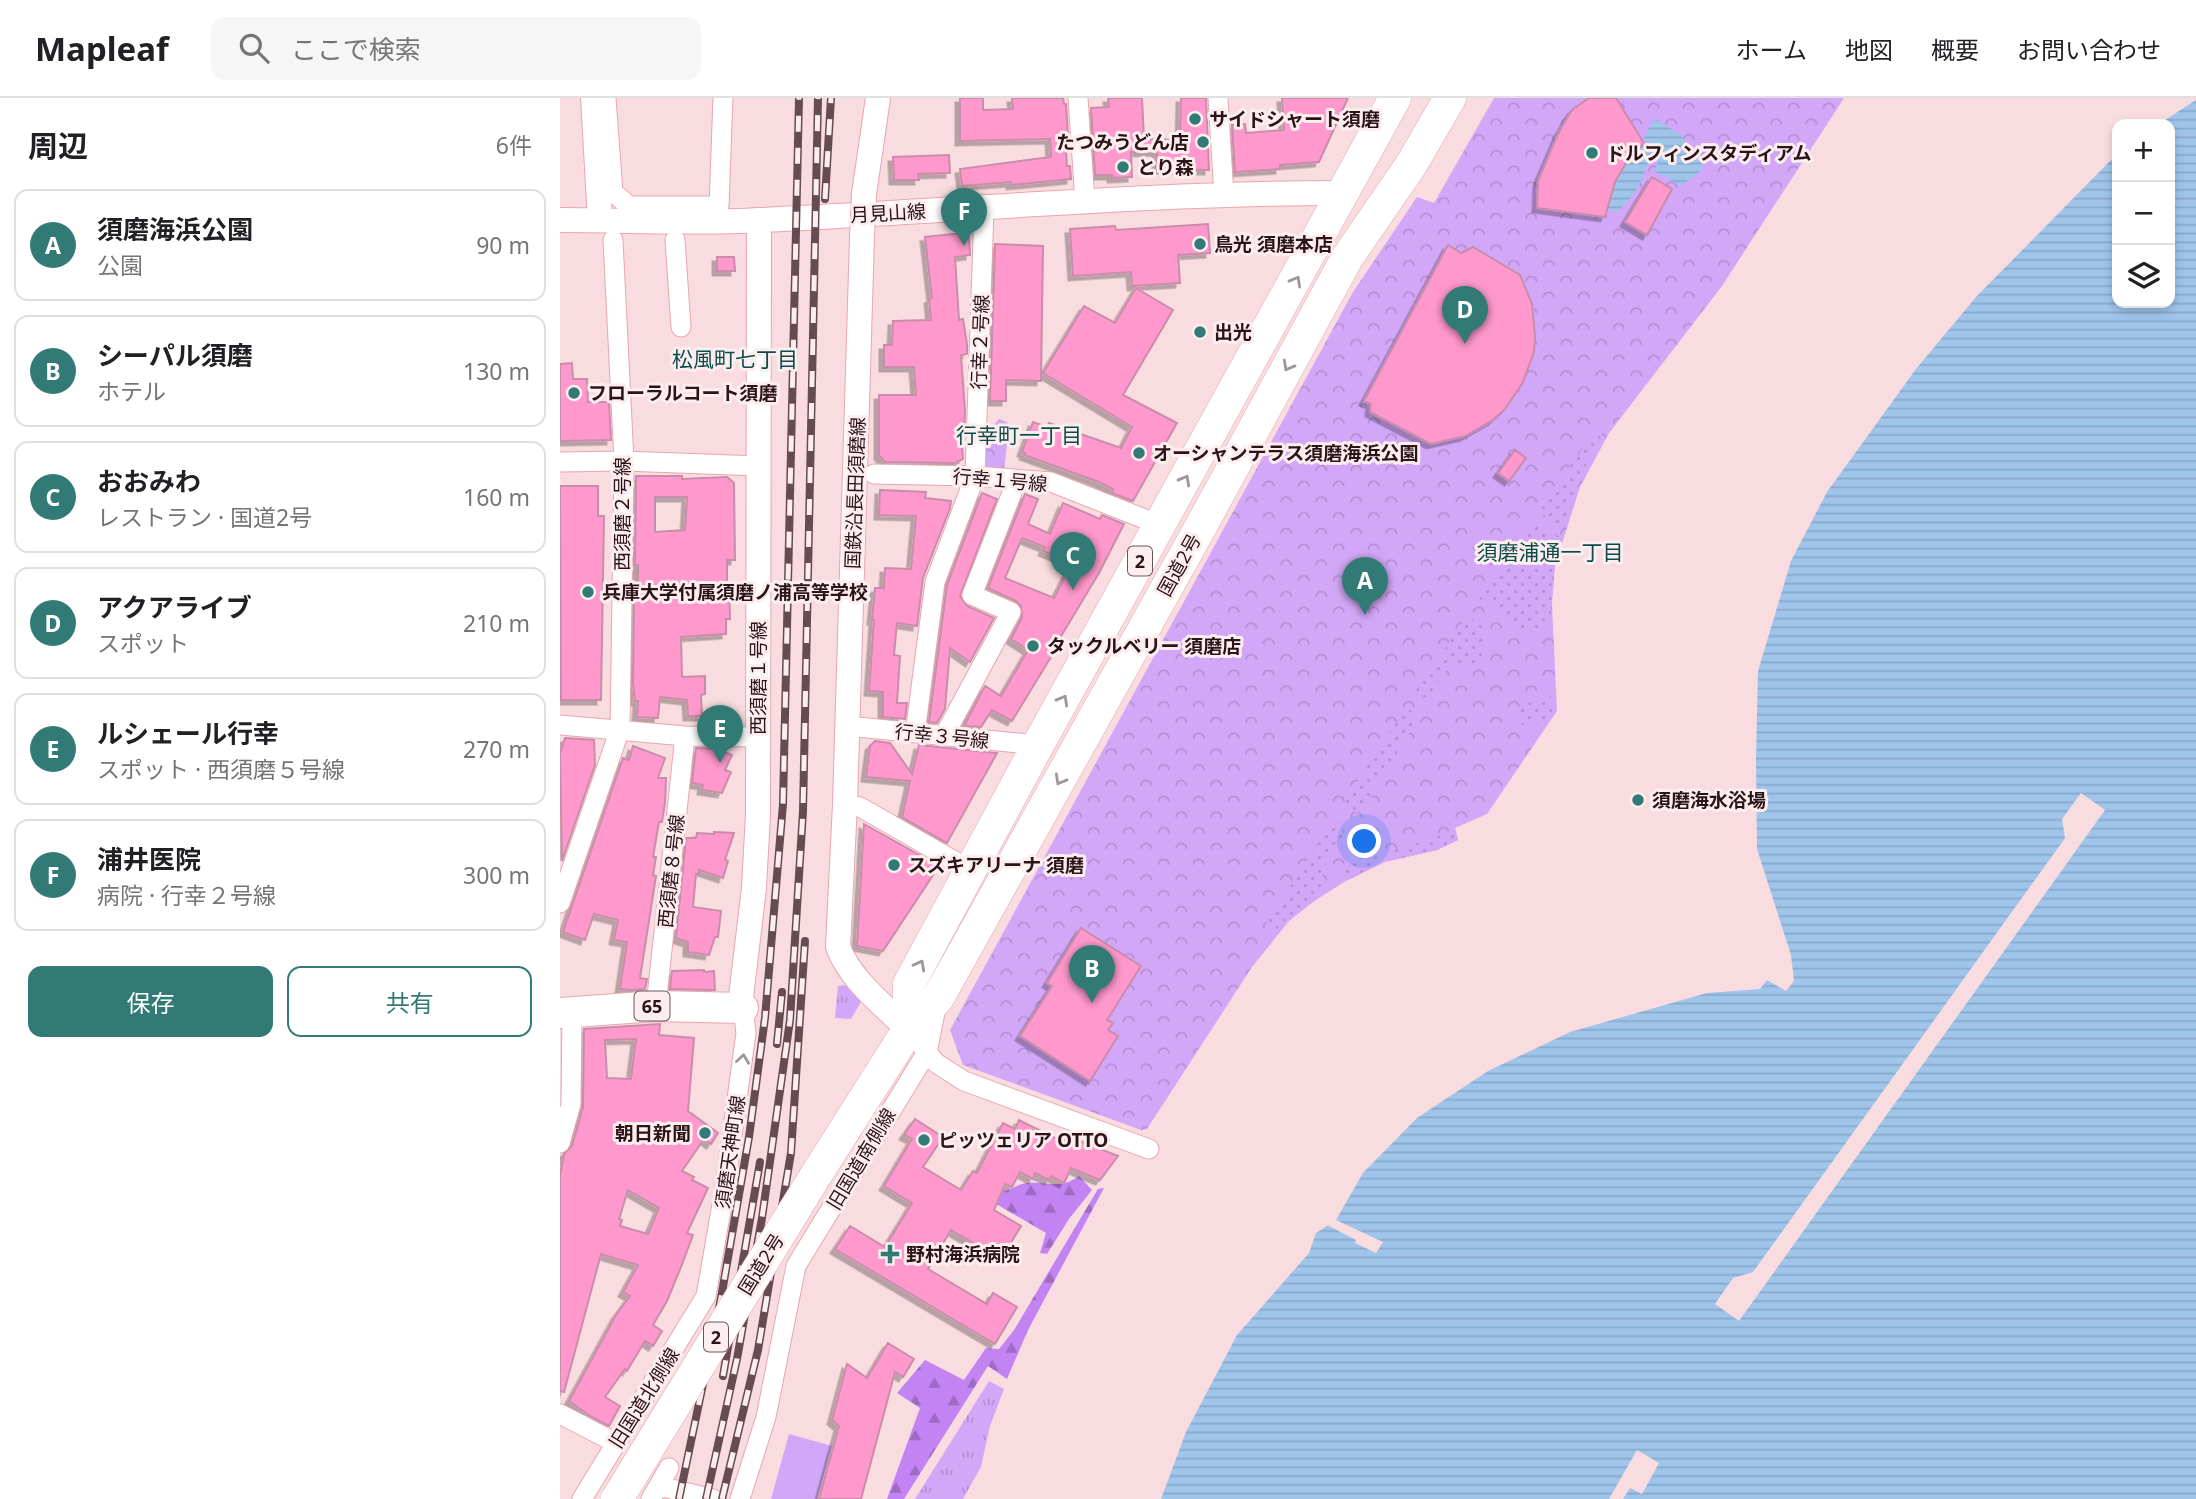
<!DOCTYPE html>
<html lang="ja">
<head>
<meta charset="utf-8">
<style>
  :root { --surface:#fff; --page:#f6f6f6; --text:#202124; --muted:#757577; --line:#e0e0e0; --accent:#327a75 }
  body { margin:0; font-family:"Noto Sans","Noto Sans JP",sans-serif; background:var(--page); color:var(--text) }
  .controls { position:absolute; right:21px; top:21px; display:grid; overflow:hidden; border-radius:14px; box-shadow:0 4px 10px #0003 }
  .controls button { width:63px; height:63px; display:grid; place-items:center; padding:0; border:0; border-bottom:2px solid var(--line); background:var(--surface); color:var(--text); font:35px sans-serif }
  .you { position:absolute; left:805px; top:744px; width:24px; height:24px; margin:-18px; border:5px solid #fff; border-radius:50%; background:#1a73e8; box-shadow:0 0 0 10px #1a73e833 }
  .badge { display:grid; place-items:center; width:46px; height:46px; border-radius:50%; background:var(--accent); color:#fff; font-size:23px; font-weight:700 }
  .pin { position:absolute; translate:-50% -58px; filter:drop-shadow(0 2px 4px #0008) }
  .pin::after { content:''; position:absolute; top:37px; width:24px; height:21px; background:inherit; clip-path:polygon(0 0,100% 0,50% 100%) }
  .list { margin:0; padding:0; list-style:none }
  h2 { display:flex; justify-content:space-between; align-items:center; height:91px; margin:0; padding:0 28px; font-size:30px }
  h2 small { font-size:23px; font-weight:400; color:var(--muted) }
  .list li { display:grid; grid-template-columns:46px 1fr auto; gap:21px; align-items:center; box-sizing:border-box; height:112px; margin:0 14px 14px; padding:0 14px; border:2px solid var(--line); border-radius:14px }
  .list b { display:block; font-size:26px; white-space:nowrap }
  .list p { margin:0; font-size:23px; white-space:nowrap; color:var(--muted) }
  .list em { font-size:23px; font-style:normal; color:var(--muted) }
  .actions { display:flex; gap:14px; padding:21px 28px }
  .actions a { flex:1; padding:16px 0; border:2px solid var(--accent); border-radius:14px; text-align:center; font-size:24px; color:var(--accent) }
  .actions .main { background:var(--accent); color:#fff }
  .icon { flex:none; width:38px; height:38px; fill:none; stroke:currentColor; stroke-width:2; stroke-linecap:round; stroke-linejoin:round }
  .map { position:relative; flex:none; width:1636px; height:1401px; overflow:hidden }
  header { display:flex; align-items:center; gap:42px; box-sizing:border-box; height:98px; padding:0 35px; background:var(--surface); border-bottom:2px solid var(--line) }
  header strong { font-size:33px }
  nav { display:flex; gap:38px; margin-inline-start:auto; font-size:24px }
  .search { width:490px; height:63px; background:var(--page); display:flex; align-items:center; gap:18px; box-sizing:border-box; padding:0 24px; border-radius:14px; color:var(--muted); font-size:26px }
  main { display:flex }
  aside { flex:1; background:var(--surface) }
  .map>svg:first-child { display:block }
  .grass { fill:url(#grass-tufts) }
  .forest { fill:url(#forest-firs) }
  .park { fill:url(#park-crowns) }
  .garden { fill:url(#garden-dots) }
  .pitch { fill:#d3a7f7 }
  .water { fill:url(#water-rules) }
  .pier { fill:#f9dcdf }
  .building { fill:#ff99cd; stroke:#c98daa; stroke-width:2; fill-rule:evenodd; filter:url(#shadow) }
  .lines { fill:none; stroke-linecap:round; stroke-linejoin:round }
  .minor-casing { stroke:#eaa5b0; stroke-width:21 }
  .tertiary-casing { stroke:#eaa5b0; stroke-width:26 }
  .primary-casing { stroke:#eaa5b0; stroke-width:32 }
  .trunk-casing { stroke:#eaa5b0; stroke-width:33 }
  .minor { stroke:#fff; stroke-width:19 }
  .tertiary { stroke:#fff; stroke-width:24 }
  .primary { stroke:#fff; stroke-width:30 }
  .trunk { stroke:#fff; stroke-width:32 }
  .rail-casing { stroke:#664c51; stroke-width:8 }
  .rail { stroke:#fcedef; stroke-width:5; stroke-dasharray:16; stroke-linecap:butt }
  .tertiary-bridge-casing { stroke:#eaa5b0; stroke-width:26; stroke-linecap:butt }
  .trunk-bridge-casing { stroke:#eaa5b0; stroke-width:33; stroke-linecap:butt }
  .tertiary-bridge { stroke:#fff; stroke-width:24 }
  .trunk-bridge { stroke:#fff; stroke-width:32 }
  .oneway { stroke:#a09597 }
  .poi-dot { fill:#327a75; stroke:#fcedef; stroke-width:2.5 }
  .labels { text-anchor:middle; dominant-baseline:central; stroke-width:6; stroke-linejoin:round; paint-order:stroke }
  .shield { fill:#fcedef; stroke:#6a5458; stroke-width:2 }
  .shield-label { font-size:18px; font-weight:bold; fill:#2c1318 }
  .poi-label { font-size:19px; font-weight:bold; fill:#2c1318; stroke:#fcedef; text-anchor:start }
  .street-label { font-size:19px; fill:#2c1318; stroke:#fcedef }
  .neighbourhood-label { font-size:21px; fill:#0d4b48; stroke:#fcedef }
</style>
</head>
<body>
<header>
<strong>Mapleaf</strong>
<div class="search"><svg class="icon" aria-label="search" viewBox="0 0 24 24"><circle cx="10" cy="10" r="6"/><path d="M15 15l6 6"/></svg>ここで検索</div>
<nav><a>ホーム</a><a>地図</a><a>概要</a><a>お問い合わせ</a></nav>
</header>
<main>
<aside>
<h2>周辺<small>6件</small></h2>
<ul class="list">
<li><span class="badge">A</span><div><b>須磨海浜公園</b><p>公園</p></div><em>90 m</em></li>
<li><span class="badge">B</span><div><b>シーパル須磨</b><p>ホテル</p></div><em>130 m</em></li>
<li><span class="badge">C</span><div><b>おおみわ</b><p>レストラン · 国道2号</p></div><em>160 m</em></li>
<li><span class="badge">D</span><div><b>アクアライブ</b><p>スポット</p></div><em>210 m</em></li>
<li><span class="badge">E</span><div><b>ルシェール行幸</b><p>スポット · 西須磨５号線</p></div><em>270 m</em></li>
<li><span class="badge">F</span><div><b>浦井医院</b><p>病院 · 行幸２号線</p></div><em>300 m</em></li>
</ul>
<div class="actions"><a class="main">保存</a><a>共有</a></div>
</aside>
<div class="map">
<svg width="1636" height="1401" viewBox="0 0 1636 1401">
  <defs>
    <pattern id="grass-tufts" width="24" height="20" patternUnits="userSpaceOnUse" patternTransform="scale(1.75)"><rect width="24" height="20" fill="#d3a7f7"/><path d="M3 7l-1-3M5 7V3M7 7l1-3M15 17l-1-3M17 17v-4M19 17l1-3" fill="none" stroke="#b58fd3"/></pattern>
    <pattern id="forest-firs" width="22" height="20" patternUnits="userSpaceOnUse" patternTransform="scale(1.75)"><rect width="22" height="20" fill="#c283f3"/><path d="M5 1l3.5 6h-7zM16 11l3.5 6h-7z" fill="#9e6ac4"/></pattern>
    <pattern id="park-crowns" width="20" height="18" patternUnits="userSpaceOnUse" patternTransform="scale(1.75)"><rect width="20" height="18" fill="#d3a7f7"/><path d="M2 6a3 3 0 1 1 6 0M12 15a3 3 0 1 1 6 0" fill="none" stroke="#b58fd3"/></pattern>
    <pattern id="garden-dots" width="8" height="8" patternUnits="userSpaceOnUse" patternTransform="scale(1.75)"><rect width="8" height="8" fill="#d3a7f7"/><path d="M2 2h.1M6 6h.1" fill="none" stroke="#b58fd3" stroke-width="1.8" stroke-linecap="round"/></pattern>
    <pattern id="water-rules" width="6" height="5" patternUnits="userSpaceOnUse" patternTransform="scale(1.75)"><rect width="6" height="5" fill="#9fc5eb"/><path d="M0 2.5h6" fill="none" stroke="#89a8c9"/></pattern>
    <filter id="shadow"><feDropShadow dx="-4.5" dy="4.5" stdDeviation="0" flood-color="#0004"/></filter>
  </defs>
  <rect width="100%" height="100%" fill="#f9dcdf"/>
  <!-- grass -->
  <path class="grass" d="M285 887 301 904 291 921 275 920 278 888Z
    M429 1283 444 1291 430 1328 421 1369 403 1401H355Z"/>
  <!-- forest -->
  <path class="forest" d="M519 1078 532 1092 509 1121 487 1156 480 1155 486 1135 426 1100 431 1087 446 1093C453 1090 461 1085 468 1085 490 1083 499 1092 519 1078Z
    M544 1090 468 1232 447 1281 428 1268 344 1401H327L360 1310 337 1295 365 1262 404 1282 426 1250 439 1251 454 1232 538 1091Z"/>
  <!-- park -->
  <path class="park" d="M934 0H1284L1162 188 1049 335 1020 389 995 468 992 506 997 613 927 716 895 730 898 742 877 752 825 764 784 784 753 804 729 823 692 869 587 1031 581 1032 403 967 390 932 793 194 857 99 874 105Z
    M439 321 449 325 444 374 429 372 421 362 422 340Z"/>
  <!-- garden -->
  <path class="garden" d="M1038 328 1044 332 1023 373 1004 431 979 413Z
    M974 421 1001 440 992 478 991 516 985 530 976 534H966L919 500Z
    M907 518C912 521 917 524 921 528 932 540 927 560 912 566 905 569 898 566 890 568L867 599 859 600 853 597Z
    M983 598H988L995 601 996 613 988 625 962 627 959 624 958 612C963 606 976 603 983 598Z
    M846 609 856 617 857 624 816 685 809 705 797 715 783 706Z
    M774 721 781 726 784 737C774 756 755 771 766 792L726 821 714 835 704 829Z
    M895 730 898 742 877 752 833 762 829 753 872 741Z
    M808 744 816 747 825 764 784 783 781 777 800 747Z"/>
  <!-- pitch -->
  <path class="pitch" d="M229 1336 272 1348 257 1401H211Z"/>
  <!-- water -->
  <path class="water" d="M1636 2V1401H601L626 1334 677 1237 749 1155 756 1135 776 1122 803 1075 857 1020 928 973 1010 934 1147 895 1200 891 1207 882 1226 893 1234 883 1231 857 1197 751 1196 661 1198 573 1231 463 1267 394 1356 271 1416 199 1557 56V205H1610V26H1599Z
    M1097 22 1120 36 1143 67 1142 72 1121 88 1094 73C1102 58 1100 50 1084 42V39L1093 23Z
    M1083 46 1090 54C1087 75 1074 102 1056 114L1047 111C1055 83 1063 68 1083 46Z"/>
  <!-- pier -->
  <path class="pier" d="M1521 695 1545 712 1179 1223 1155 1206 1173 1180 1193 1174 1505 740 1502 721Z
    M776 1122 823 1144 816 1155 795 1145 796 1142 767 1127Z
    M1077 1352 1099 1365 1082 1396 1070 1390 1063 1401H1049Z"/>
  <!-- building -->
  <path class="building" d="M400 0H423V12L453 11 452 0H503L504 6H506L508 38H505L507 68H510L511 81 451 87V84L402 88 400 71 491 59 490 41 400 43Z
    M548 0H582L584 41 620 42 621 0H646L649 72 597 71V53L571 54 572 79 552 80V77H535L531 10 549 9Z
    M722 0H788L759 64 720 67V71L675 74 672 27 685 26 686 35 724 32Z
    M1029 0H1056L1084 45 1067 63 1055 84 1045 119 977 110 978 83 998 36 1012 12Z
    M389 57 390 75 358 76 359 82H334L333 59Z
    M1092 79 1112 91 1087 137 1065 124Z
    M648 126 650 155 618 157 620 185 572 188 571 174 513 178 510 131 555 128 556 132Z
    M403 135 409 139 410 157 395 159 399 222 403 221 407 246V256L401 257 405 313 404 334H401L403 361 395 365 325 364 319 357V297H356L354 269H324V247H332L333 223 371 222 369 201 372 200 365 139Z
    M435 146 483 148 481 283 446 282V303H430Z
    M888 147 901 155 913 149 960 177 972 206 975 238 974 254 963 284 945 311 933 322 905 338 871 346 810 314 811 306 804 303Z
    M157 159H174L175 173H157Z
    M576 190 613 212 563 297 617 325 573 403 552 395 553 391 539 384 464 357 465 355 462 354 473 324 487 329 489 325 561 350 572 329 483 275 524 208 555 225Z
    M12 265 13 281H27L28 304H49L51 342 0 343V266Z
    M955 352 966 360 949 383 938 375Z
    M76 378H122V381L167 379 174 385 175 462H167V487H169L170 521H166V536L121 539 122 579 145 578V596L141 597 142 618H128L127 602 100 599 98 620 77 619 78 603H75L73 585 74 497H78V467H75ZM95 399H127L125 432 95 434Z
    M0 388H38V418H44L41 602H1Z
    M320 392 366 394 365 400 391 403 390 410 363 480 357 528 337 525 334 557 340 558 337 605H347L345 621 323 619V594L309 593 314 522H312L315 490H324L325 470 351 471 356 418 319 417Z
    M422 395 437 401 400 498 407 508 434 520 410 564 390 550 385 611 377 625 369 624 387 487Z
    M465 396 478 401 468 426 490 436 503 405 540 421 542 417 564 426 539 475 500 540 502 541 452 623 432 612 421 629 408 628 405 626 425 588 441 598 468 552 451 541 462 519 461 508 456 503 428 490ZM462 440 485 449 483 453 512 465 494 500 445 480Z
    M5 640 34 642 35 667 2 763 0 655Z
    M315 643 330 645 352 676 359 647 437 655 387 745 342 719 350 683 306 679 310 648Z
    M73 648 105 660 98 680H106L105 705 102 724H99L93 759H96L93 777 96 778 80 880 87 881 85 891 71 892 60 891 67 844 54 842 58 822 34 816 25 842 3 834 63 660 69 662Z
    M136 650 157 651 172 657 165 672 171 674 162 695 142 692 143 687 132 685Z
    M304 726 379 768 323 853 297 848Z
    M154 734 174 735 165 762 168 763 163 780 139 772V776H136L133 809 161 813 158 839H155L149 857 128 854V844L116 840 126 740H136L137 735 154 736Z
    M521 830 581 868 547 922 553 925 548 932 558 938 530 983 460 938 492 888 487 885Z
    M144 872V874L154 873 155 892 110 891 112 873Z
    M100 926 99 937 134 940 128 1013 158 1035 151 1046 144 1041 122 1073 134 1079 132 1082 148 1090 127 1135 133 1137 119 1174 107 1203 93 1227 102 1233 93 1248 85 1243 67 1273 65 1271 45 1299 60 1308 49 1328 30 1318 9 1303 56 1217 70 1198 63 1194 78 1167 41 1156 4 1294 0 1293V1078L4 1056 12 1048 23 1009 24 931ZM76 941 71 981 47 980 45 942ZM68 1092 99 1110 88 1136 60 1128 62 1122 59 1121Z
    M355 1021 383 1039 363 1069 401 1092 413 1073 417 1075 443 1025 455 1031 459 1022 497 1041 500 1035 558 1058 540 1082 511 1070 504 1085 491 1078 489 1082 475 1075 473 1081 460 1074 452 1089 445 1086 434 1112 461 1128 441 1161 391 1132 368 1171 427 1206 433 1195 457 1209 435 1246 275 1151 290 1128 325 1149 352 1105 324 1088 352 1041 344 1037Z
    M328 1245 354 1261 343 1279 335 1274 301 1401H259L279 1328 272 1322 287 1266 307 1280Z"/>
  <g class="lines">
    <!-- minor casing -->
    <g class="minor-casing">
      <path id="minor" d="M46 0 53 94 69 108H159L163 0
        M518 0 525 104
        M658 0 664 98
        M115 142 121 229
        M0 364 64 363 199 368
        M314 376 415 378 491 384 600 427
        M0 627 125 638 198 639
        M287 628 478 647
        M355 635 375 484 415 378 424 110
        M384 638 451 514 412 497 457 382
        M285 706 300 709 410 772
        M0 805 60 631 64 363 53 142
        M96 908 125 638
        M361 947 376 965 404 983 589 1051
        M0 1045 11 1006 12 914
        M0 1316 56 1345
        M99 1388 153 1401
        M22 1401 146 1198 165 1089 186 935 183 910
        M91 1401 109 1370
        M180 1401 206 1319 236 1168 367 954 377 905"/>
    </g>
    <!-- tertiary casing -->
    <g class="tertiary-casing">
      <path id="tertiary" d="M33 0 40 122
        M304 96 318 0
        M0 122C67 122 134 126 201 122 395 113 589 95 783 95
        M302 139 285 706 278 849C291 883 323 906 348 932
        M183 910 181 899 194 790 198 716 199 123"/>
    </g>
    <!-- primary casing -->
    <g class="primary-casing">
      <path id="primary" d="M0 915 96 908 183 910"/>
    </g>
    <!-- trunk casing -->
    <g class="trunk-casing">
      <path id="trunk" d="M348 932 349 886 478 647 835 0
        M256 1077 348 932 378 900 640 430 787 160 851 67 890 0"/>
    </g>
    <!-- minor -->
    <use href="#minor" class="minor"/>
    <!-- tertiary -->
    <use href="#tertiary" class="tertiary"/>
    <!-- primary -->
    <use href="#primary" class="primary"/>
    <!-- trunk -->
    <use href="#trunk" class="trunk"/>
    <!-- rail casing -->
    <g class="rail-casing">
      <path id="rail" d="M265 101 271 0
        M217 946 222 894
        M163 1278 200 1064
        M119 1401 161 1200 189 1039 205 920 223 706 239 0
        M146 1401 177 1261 202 1120 230 922 243 713 258 0
        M162 1401 198 1252 231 1055 245 843"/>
    </g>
    <!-- rail -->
    <use href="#rail" class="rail"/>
    <!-- tertiary-bridge casing -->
    <g class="tertiary-bridge-casing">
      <path id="tertiary-bridge" d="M302 139 304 96"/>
    </g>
    <!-- trunk-bridge casing -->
    <g class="trunk-bridge-casing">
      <path id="trunk-bridge" d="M57 1401 256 1077"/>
    </g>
    <!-- tertiary-bridge -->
    <use href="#tertiary-bridge" class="tertiary-bridge"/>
    <!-- trunk-bridge -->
    <use href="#trunk-bridge" class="trunk-bridge"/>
  </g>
  <!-- one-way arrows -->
  <defs><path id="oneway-chevron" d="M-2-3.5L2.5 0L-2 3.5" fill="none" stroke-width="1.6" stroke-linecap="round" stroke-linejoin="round" transform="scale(1.75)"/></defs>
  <g class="oneway">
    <use href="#oneway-chevron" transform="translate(736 183) rotate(-61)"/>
    <use href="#oneway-chevron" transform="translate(728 268) rotate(119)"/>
    <use href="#oneway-chevron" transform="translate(625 382) rotate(-61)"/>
    <use href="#oneway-chevron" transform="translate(503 602) rotate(-61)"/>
    <use href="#oneway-chevron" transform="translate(500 682) rotate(119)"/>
    <use href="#oneway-chevron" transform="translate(360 867) rotate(-62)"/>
    <use href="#oneway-chevron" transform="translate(183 961) rotate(-82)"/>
  </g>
  <!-- markers -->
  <g class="poi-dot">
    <circle cx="635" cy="21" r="7"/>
    <circle cx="643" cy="44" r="7"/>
    <circle cx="1032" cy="55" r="7"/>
    <circle cx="563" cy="69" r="7"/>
    <circle cx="640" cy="146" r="7"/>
    <circle cx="640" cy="234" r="7"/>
    <circle cx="14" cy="295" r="7"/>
    <circle cx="579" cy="355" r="7"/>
    <circle cx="28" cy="494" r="7"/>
    <circle cx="473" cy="548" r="7"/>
    <circle cx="1078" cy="702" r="7"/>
    <circle cx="334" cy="767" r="7"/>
    <circle cx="145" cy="1035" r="7"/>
    <circle cx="364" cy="1042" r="7"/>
    <path d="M326.5 1145.5h7v7h7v7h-7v7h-7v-7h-7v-7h7z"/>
  </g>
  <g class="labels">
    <!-- shield labels -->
    <g class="shield">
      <rect x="568" y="448.5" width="24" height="29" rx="5"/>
      <rect x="74.5" y="893.5" width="35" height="29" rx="5"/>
      <rect x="144" y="1224.5" width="24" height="29" rx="5"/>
    </g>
    <g class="shield-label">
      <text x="580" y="463">2</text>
      <text x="92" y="908">65</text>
      <text x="156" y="1239">2</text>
    </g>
    <!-- poi labels -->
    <g class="poi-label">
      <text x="649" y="21">サイドシャート須磨</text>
      <text x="629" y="44" text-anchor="end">たつみうどん店</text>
      <text x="1046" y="55">ドルフィンスタディアム</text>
      <text x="577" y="69">とり森</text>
      <text x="654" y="146">鳥光 須磨本店</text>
      <text x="654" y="234">出光</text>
      <text x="28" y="295">フローラルコート須磨</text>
      <text x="593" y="355">オーシャンテラス須磨海浜公園</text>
      <text x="42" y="494">兵庫大学付属須磨ノ浦高等学校</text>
      <text x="487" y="548">タックルベリー 須磨店</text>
      <text x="1092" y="702">須磨海水浴場</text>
      <text x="348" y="767">スズキアリーナ 須磨</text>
      <text x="131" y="1035" text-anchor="end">朝日新聞</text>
      <text x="378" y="1042">ピッツェリア OTTO</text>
      <text x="346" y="1156">野村海浜病院</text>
    </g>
    <!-- street labels -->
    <g class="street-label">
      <text transform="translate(328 115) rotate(-3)">月見山線</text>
      <text transform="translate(420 244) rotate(-88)">行幸２号線</text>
      <text transform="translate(440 382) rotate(5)">行幸１号線</text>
      <text transform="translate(295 395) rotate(-88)">国鉄沿長田須磨線</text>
      <text transform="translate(62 416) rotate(-90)">西須磨２号線</text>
      <text transform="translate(619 467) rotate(-61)">国道2号</text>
      <text transform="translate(198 580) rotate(-90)">西須磨１号線</text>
      <text transform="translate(382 638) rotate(6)">行幸３号線</text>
      <text transform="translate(111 773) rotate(-84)">西須磨８号線</text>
      <text transform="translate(170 1054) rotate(-82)">須磨天神町線</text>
      <text transform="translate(301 1061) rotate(-59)">旧国道南側線</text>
      <text transform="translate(201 1166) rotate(-58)">国道2号</text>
      <text transform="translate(84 1300) rotate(-58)">旧国道北側線</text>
    </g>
    <!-- neighbourhood labels -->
    <g class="neighbourhood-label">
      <text x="175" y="261">松風町七丁目</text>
      <text x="459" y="337">行幸町一丁目</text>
      <text x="990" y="454">須磨浦通一丁目</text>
    </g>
  </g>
</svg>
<div class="controls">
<button>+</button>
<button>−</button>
<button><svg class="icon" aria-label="layers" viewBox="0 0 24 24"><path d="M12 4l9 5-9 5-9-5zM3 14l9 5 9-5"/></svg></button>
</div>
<div class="you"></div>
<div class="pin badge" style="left:805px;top:517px">A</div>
<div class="pin badge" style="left:532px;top:905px">B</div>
<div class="pin badge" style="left:513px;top:492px">C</div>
<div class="pin badge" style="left:905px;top:246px">D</div>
<div class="pin badge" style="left:160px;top:665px">E</div>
<div class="pin badge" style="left:404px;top:148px">F</div>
</div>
</main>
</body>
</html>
